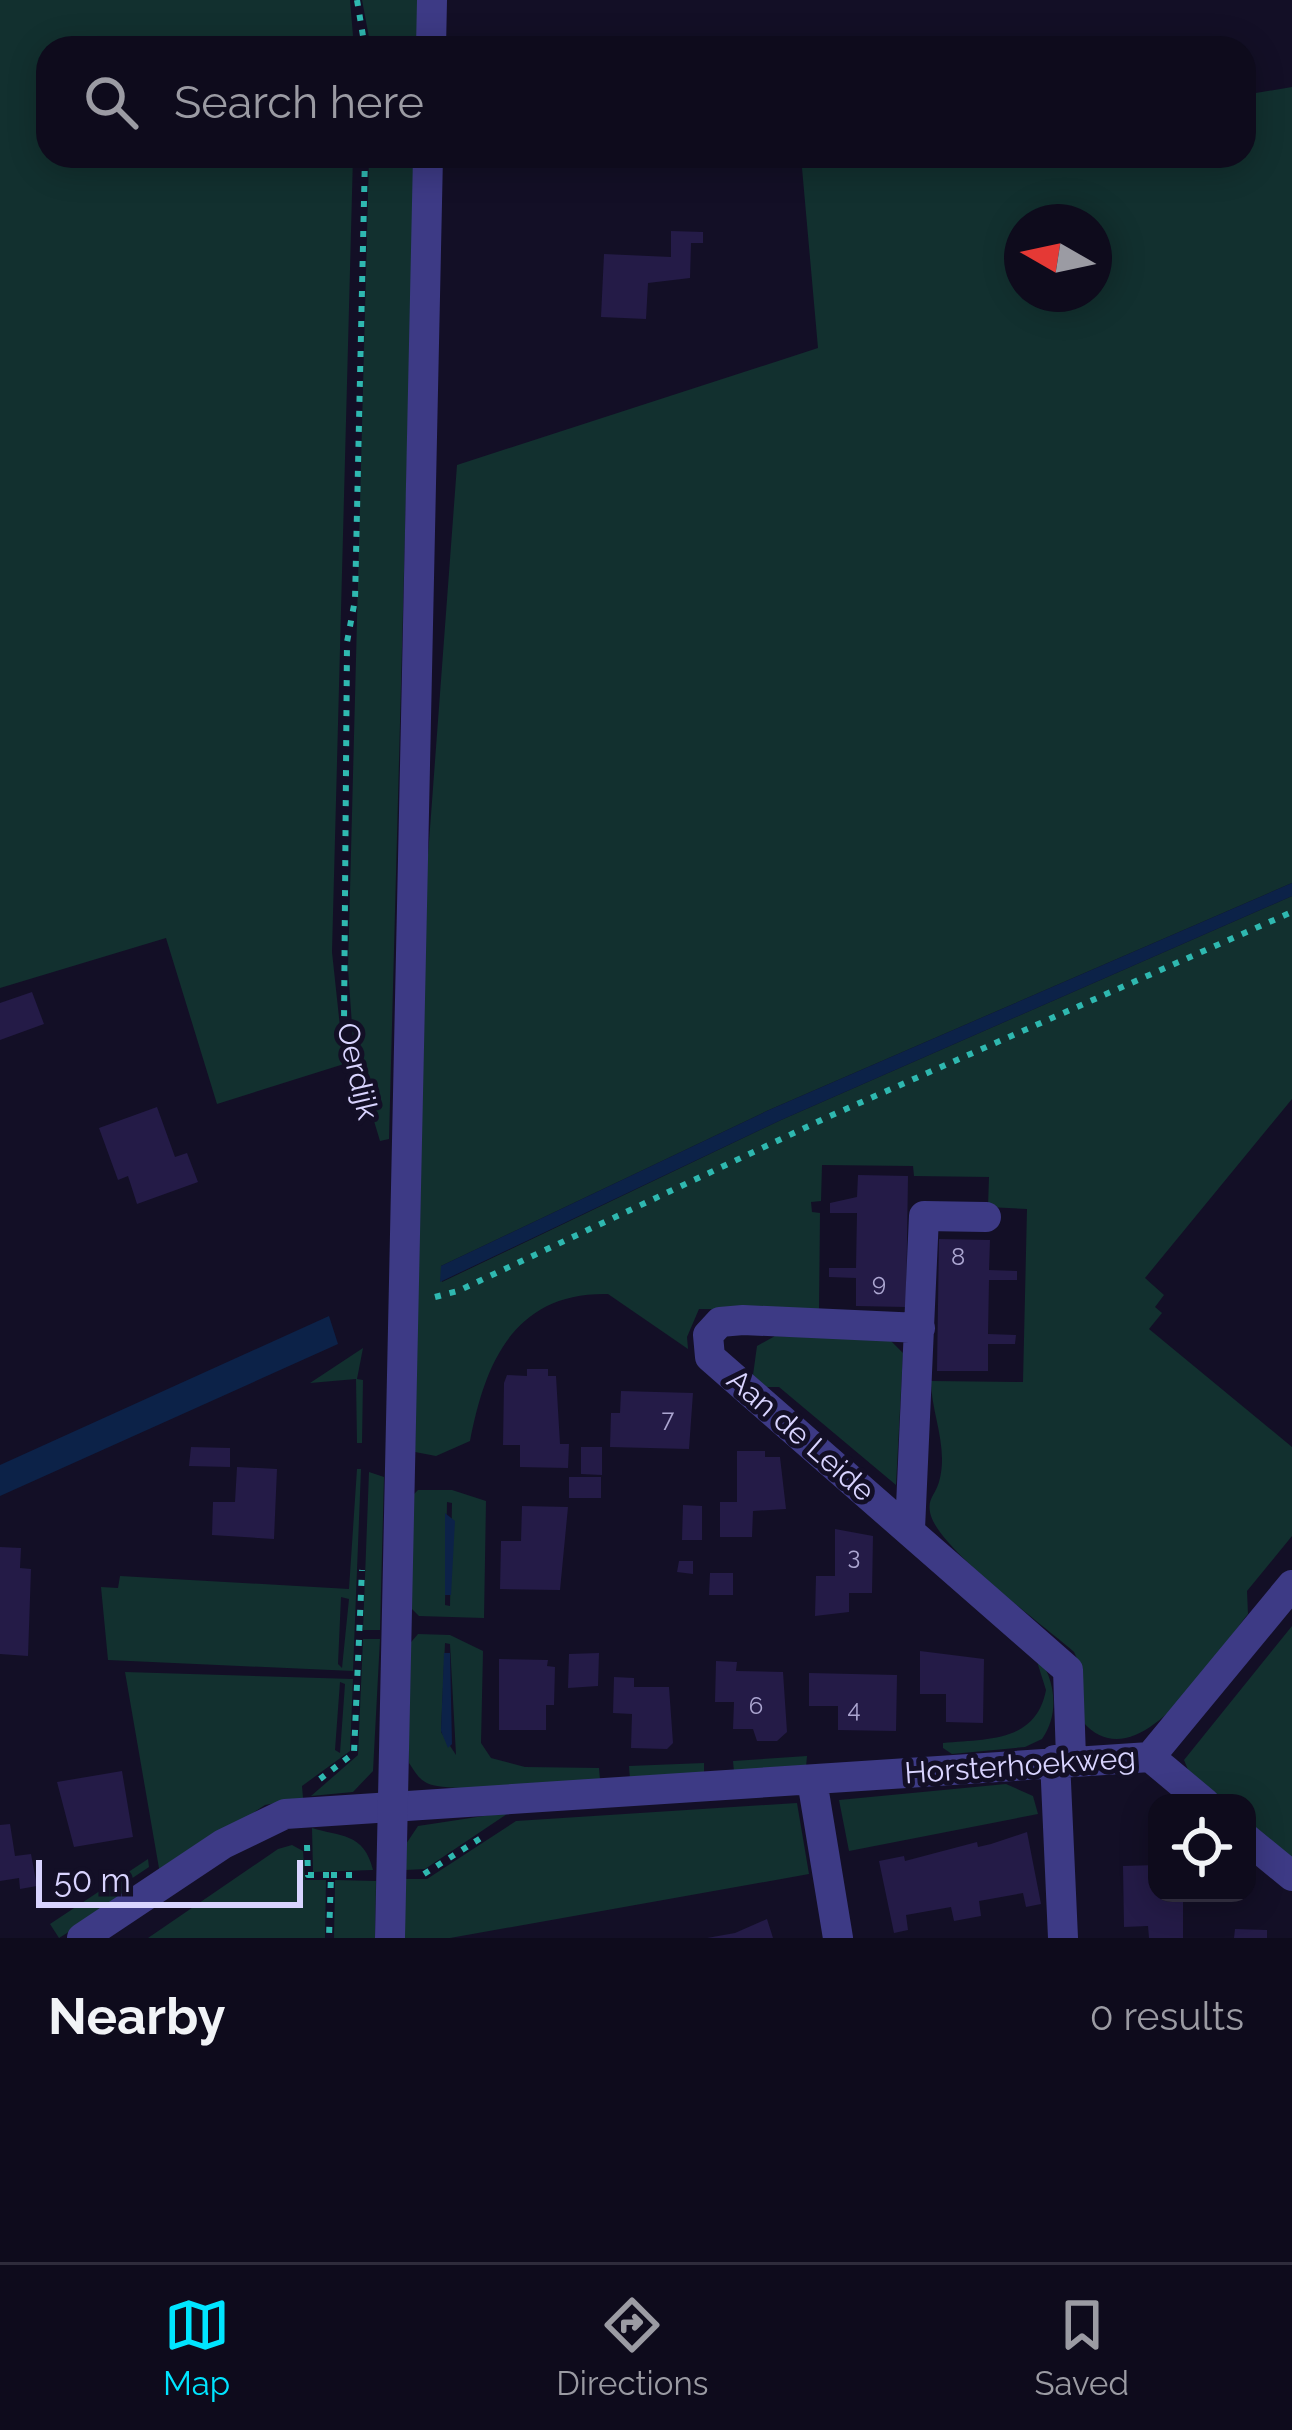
<!DOCTYPE html>
<html lang="en">
<head>
<meta charset="utf-8">
<style>
  :root { --surface:#0e0b1c; --page:#1c1929; --text:#f1f3f6; --muted:#9b9ba3; --line:#2e2b3b; --accent:#00e5ff }
  body { margin:0; font-family:Raleway,sans-serif; background:var(--page); color:var(--text) }
  .controls { position:absolute; right:36px; bottom:36px; display:grid; overflow:hidden; border-radius:24px; box-shadow:0 6px 30px #0003 }
  .controls button { width:108px; height:108px; display:grid; place-items:center; padding:0; border:0; border-bottom:3px solid var(--line); background:var(--surface); color:var(--text); font:60px sans-serif }
  .compass { position:absolute; left:1004px; top:204px; width:108px; height:108px; border-radius:50%; background:var(--surface); box-shadow:0 6px 30px #0003; rotate:279deg }
  .scale { position:absolute; left:36px; bottom:30px; width:267px; box-sizing:border-box; padding-left:12px; border:6px solid #d9d4ff; border-top:0; font-size:33px; line-height:42px; white-space:nowrap; color:#d9d4ff; -webkit-text-stroke:9px #130f26; paint-order:stroke }
  .list { margin:0; padding:0; list-style:none }
  h2 { display:flex; justify-content:space-between; align-items:center; height:156px; margin:0; padding:0 48px; font-size:51px }
  h2 small { font-size:39px; font-weight:400; color:var(--muted) }
  .icon { flex:none; width:66px; height:66px; fill:none; stroke:currentColor; stroke-width:2; stroke-linecap:round; stroke-linejoin:round }
  .map { position:relative; flex:none; width:1292px; height:1938px; overflow:hidden }
  .search { position:absolute; background:var(--surface); box-shadow:0 6px 30px #0003; left:36px; right:36px; top:36px; height:132px; display:flex; align-items:center; gap:30px; box-sizing:border-box; padding:0 42px; border-radius:36px; color:var(--muted); font-size:45px }
  .sheet { height:324px; background:var(--surface) }
  nav { display:flex; justify-content:space-around; align-items:center; box-sizing:border-box; height:168px; border-top:3px solid var(--line); background:var(--surface); font-size:33px; color:var(--muted) }
  nav a { display:grid; justify-items:center; gap:6px }
  nav .on { color:var(--accent) }
  .map>svg:first-child { display:block }
  .green { fill:#12302f; fill-rule:evenodd }
  .water { fill:#0c2248 }
  .building { fill:#241b47 }
  .lines { fill:none; stroke-linecap:round; stroke-linejoin:round }
  .path { stroke:#2fb8b0; stroke-width:6; stroke-dasharray:6 9; stroke-linecap:butt }
  .minor { stroke:#3d3a85; stroke-width:30 }
  .tertiary { stroke:#3d3a85; stroke-width:30 }
  .labels { text-anchor:middle; dominant-baseline:central; stroke-width:10; stroke-linejoin:round; paint-order:stroke }
  .number-label { font-size:24px; fill:#aca6d1 }
  .street-label { font-size:30px; fill:#d9d4ff; stroke:#130f26 }
</style>
</head>
<body>
<div class="map">
<svg width="1292" height="1938" viewBox="0 0 1292 1938">
  <rect width="100%" height="100%" fill="#130f26"/>
  <!-- green -->
  <path class="green" d="M0 0H350L354 48H48V156H353L332 952 344 1064 217 1104 166 938 0 988Z
    M362 0H420L418 48H371Z
    M1292 87V883L769 1110 441 1266 442 1282 781 1120 1292 896V1099L1145 1278 1164 1295 1155 1307 1162 1313 1149 1329 1292 1447V1536L1247 1591 1248 1614C1217 1652 1139 1786 1083 1722L1080 1665 1074 1652C1042 1624 942 1551 931 1516 926 1499 935 1496 939 1482 949 1447 931 1413 931 1381L1023 1382 1027 1209 988 1207 989 1177 914 1176 913 1166 822 1165 821 1201 811 1202 812 1212 820 1213 819 1310 699 1309 687 1337 688 1349 608 1294C514 1292 485 1363 470 1441L436 1456 415 1452 422 936 457 465 818 348 802 168 873 156H1244V95ZM1022 222H1094V294H1022Z
    M369 156H415L389 1139 380 1141 354 1054 348 968Z
    M775 1336 890 1340 903 1353 896 1485 779 1387H764L753 1375 757 1346Z
    M363 1348 357 1379 363 1380 362 1443H357L356 1379 310 1383Z
    M357 1469H361L353 1671 108 1660 101 1587 118 1588 120 1576 349 1589ZM341 1597 349 1599 342 1668 338 1664Z
    M369 1472 384 1477 380 1630H363Z
    M418 1490H452L486 1501 484 1618 419 1616 407 1604 408 1500ZM447 1502 452 1503 450 1606 445 1605Z
    M1292 1626V1864L1247 1826V1803H1220L1191 1777 1184 1760Z
    M418 1634 450 1635 483 1651 481 1743 491 1758 525 1767 599 1768 600 1780C563 1782 456 1794 429 1784 419 1780 415 1772 409 1763L406 1648ZM445 1643 450 1644 456 1755 441 1732Z
    M363 1639H380L373 1771 353 1792 311 1796 358 1755Z
    M1034 1652C1055 1675 1061 1712 1042 1739L1025 1747 952 1754 943 1748V1743C986 1739 1036 1743 1046 1690Z
    M125 1672 353 1679 350 1751 302 1786 303 1798 265 1805 160 1874ZM340 1682 345 1684 340 1753 335 1750Z
    M807 1756 806 1767 734 1772 733 1761Z
    M704 1763V1774L630 1779 629 1766Z
    M1006 1784 1033 1796 1038 1814 849 1851 839 1800Z
    M797 1803 809 1874 450 1938H401V1879H427L516 1821Z
    M510 1812 425 1869 405 1870 406 1844 418 1826Z
    M312 1828C340 1837 364 1832 373 1870L313 1872Z
    M292 1845 303 1851 305 1880H326L325 1938H148L278 1849Z
    M148 1859 149 1867 122 1885 128 1895 59 1938 50 1924Z
    M335 1880 376 1881 375 1938H334Z"/>
  <!-- water -->
  <path class="water" d="M1292 883V896L781 1120 440 1282 441 1266 769 1110Z
    M329 1316 338 1344 0 1496V1465Z
    M445 1513 455 1521 451 1595H445Z
    M444 1653H450L452 1744 448 1748 441 1731Z"/>
  <!-- building -->
  <path class="building" d="M671 231 703 232V243H691L690 278 648 283 646 319 601 317 604 254 671 257Z
    M32 992 44 1024 0 1040V1003Z
    M157 1107 175 1157 187 1153 198 1182 137 1204 128 1176 118 1180 99 1128Z
    M858 1175 908 1176 906 1307 856 1306V1278L829 1277V1268H856L857 1213H830V1203L857 1197Z
    M939 1239 990 1240 989 1270 1017 1271V1280H989L988 1334 1016 1335 1015 1344H988V1371H937Z
    M527 1369H548V1376H556L560 1444H569L568 1468 520 1467V1445H503L504 1383 507 1375 527 1376Z
    M621 1391 693 1393 689 1449 610 1447 611 1413H620Z
    M191 1447 230 1448V1467L189 1466Z
    M581 1447H602V1475L581 1474Z
    M737 1451H765V1457H780L786 1509 753 1511 752 1537H720V1502H737Z
    M237 1467 277 1469 274 1539 212 1535 213 1502H235Z
    M569 1477H601V1498H569Z
    M683 1505 702 1506V1540H682Z
    M522 1506 568 1507 560 1590 500 1589 501 1541H521Z
    M835 1529 873 1536 872 1593H849V1612L815 1616 816 1576H835Z
    M0 1547 21 1548 20 1568 31 1569 28 1656 0 1654Z
    M679 1561H693V1574L677 1572Z
    M710 1573H733V1595H709Z
    M920 1651 984 1659 983 1723 946 1722V1694H920Z
    M599 1653 598 1686 568 1688 569 1654Z
    M499 1659 548 1660 547 1666 555 1667 554 1705H546V1730H499Z
    M716 1661 737 1662 736 1671 783 1672 787 1732 777 1741H757L753 1729H733L734 1702H715Z
    M809 1673 897 1675 896 1731 838 1730V1706H809Z
    M614 1677 634 1678V1687H669L673 1743 667 1749 631 1748 632 1714 613 1713Z
    M122 1771 133 1837 74 1847 57 1782Z
    M10 1824 15 1856 31 1854 37 1886 20 1889 19 1878 0 1881V1825Z
    M1027 1832 1041 1904 1026 1907 1023 1893 979 1901 981 1916 954 1921 951 1907 906 1915 908 1930 894 1933 879 1861 904 1856 905 1861 977 1842 978 1847 991 1844Z
    M1157 1865V1893L1183 1896V1938H1149L1148 1926 1124 1927 1123 1866Z
    M767 1919 773 1938H707L735 1933Z
    M1235 1929 1267 1930V1938H1234Z"/>
  <g class="lines">
    <!-- path -->
    <path class="path" d="M357 0 365 48
      M365 156 355 600 347 642 344 1024 355 1080 373 1125
      M435 1297 458 1291 830 1116 1292 912
      M320 1779 354 1753 362 1570
      M307 1845 308 1875H331L329 1938
      M424 1874 484 1836
      M331 1875H358"/>
    <!-- minor -->
    <path class="minor" d="M920 1328 743 1320 720 1322 708 1335 710 1357 1068 1670 1071 1758
      M910 1529 924 1216 986 1217
      M1150 1757 1205 1803
      M1055 1760 1063 1938
      M812 1780 838 1938
      M1247 1839 1292 1876
      M82 1938 223 1844 285 1814 1150 1757 1292 1585"/>
    <!-- tertiary -->
    <path class="tertiary" d="M431 48 432 0
      M390 1938 428 156"/>
  </g>
  <g class="labels">
    <!-- number labels -->
    <g class="number-label">
      <text x="958" y="1256">8</text>
      <text x="879" y="1282">9</text>
      <text x="668" y="1418">7</text>
      <text x="854" y="1555">3</text>
      <text x="756" y="1705">6</text>
      <text x="854" y="1708">4</text>
    </g>
    <!-- street labels -->
    <g class="street-label">
      <text transform="translate(358 1071) rotate(77)">Oerdijk</text>
      <text transform="translate(801 1435) rotate(41)">Aan de Leide</text>
      <text transform="translate(1020 1765) rotate(-4)">Horsterhoekweg</text>
    </g>
  </g>
</svg>
<div class="controls">
<button><svg class="icon" aria-label="locate" viewBox="0 0 24 24"><circle cx="12" cy="12" r="6"/><path d="M12 2v4M12 18v4M2 12h4M18 12h4"/></svg></button>
</div>
<svg class="compass" viewBox="-18 -18 36 36"><path d="M0-13l5 13h-10z" fill="#e53935"/><path d="M0 13l5-13h-10z" fill="#9b9ba3"/></svg>
<div class="scale">50 m</div>
<div class="search"><svg class="icon" aria-label="search" viewBox="0 0 24 24"><circle cx="10" cy="10" r="6"/><path d="M15 15l6 6"/></svg>Search here</div>
</div>
<section class="sheet">
<h2>Nearby<small>0 results</small></h2>
<ul class="list">
</ul>
</section>
<nav>
<a class="on"><svg class="icon" aria-label="map" viewBox="0 0 24 24"><path d="M3 6l6-2 6 2 6-2v14l-6 2-6-2-6 2zM9 4v14M15 6v14"/></svg>Map</a>
<a><svg class="icon" aria-label="directions" viewBox="0 0 24 24"><path d="M12 3l9 9-9 9-9-9zM9 14v-3h6M13 9l2 2-2 2"/></svg>Directions</a>
<a><svg class="icon" aria-label="saved" viewBox="0 0 24 24"><path d="M7 4h10v16l-5-4-5 4z"/></svg>Saved</a>
</nav>
</body>
</html>
